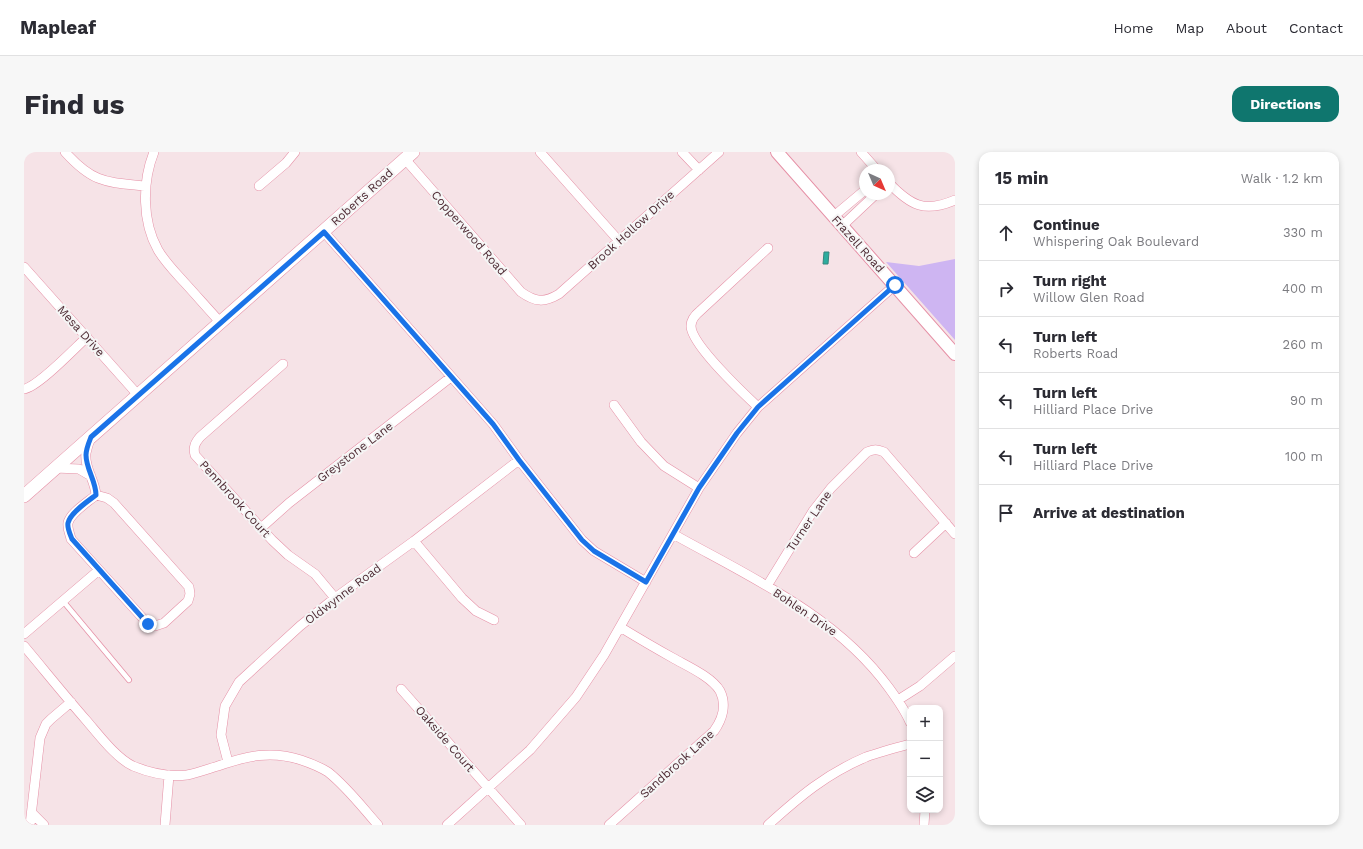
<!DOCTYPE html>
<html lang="en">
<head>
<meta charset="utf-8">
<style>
  :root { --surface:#fff; --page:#f7f7f7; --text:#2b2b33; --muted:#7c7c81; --line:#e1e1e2; --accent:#0f766e }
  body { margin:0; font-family:"Work Sans",sans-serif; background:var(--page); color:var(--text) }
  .controls { position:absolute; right:12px; bottom:12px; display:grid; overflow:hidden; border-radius:8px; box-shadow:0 2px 6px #0003 }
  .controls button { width:36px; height:36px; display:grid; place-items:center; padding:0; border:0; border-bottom:1px solid var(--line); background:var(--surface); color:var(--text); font:20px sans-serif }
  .compass { position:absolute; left:835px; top:12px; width:36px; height:36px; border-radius:50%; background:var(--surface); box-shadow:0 2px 6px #0003; rotate:136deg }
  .stop { position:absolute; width:12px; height:12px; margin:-9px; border:3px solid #1a73e8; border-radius:50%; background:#fff }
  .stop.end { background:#1a73e8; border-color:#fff; box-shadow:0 1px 4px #0008 }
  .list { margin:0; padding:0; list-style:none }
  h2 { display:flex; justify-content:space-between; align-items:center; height:52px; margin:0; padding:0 16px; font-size:17px }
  h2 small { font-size:13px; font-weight:400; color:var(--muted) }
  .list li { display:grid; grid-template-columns:26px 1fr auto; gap:12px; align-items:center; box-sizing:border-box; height:56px; padding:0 16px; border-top:1px solid var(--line) }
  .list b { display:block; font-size:15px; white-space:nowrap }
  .list p { margin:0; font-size:13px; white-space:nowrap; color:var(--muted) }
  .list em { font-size:13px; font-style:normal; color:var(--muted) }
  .icon { flex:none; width:22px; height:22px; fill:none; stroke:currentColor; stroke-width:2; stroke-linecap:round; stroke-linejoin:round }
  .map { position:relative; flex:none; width:931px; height:673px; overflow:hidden; border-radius:12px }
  header { display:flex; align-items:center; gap:24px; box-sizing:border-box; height:56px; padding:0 20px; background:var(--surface); border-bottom:1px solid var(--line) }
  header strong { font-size:19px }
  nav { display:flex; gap:22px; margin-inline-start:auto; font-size:14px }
  .intro { display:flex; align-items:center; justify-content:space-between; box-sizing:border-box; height:96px; padding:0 24px }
  h1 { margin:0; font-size:28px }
  .button { padding:10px 18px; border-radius:12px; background:var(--accent); color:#fff; font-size:14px; font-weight:700 }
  main { display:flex; gap:24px; padding:0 24px }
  aside { flex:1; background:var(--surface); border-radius:12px; box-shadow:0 2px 6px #0003 }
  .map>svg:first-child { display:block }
  .green { fill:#ceb5f2 }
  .water { fill:#2dad9e; stroke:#37867e }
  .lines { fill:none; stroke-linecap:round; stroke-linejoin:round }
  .service-casing { stroke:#e690a6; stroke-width:6 }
  .minor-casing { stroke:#e690a6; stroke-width:10 }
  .tertiary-casing { stroke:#e690a6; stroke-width:14 }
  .secondary-casing { stroke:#e690a6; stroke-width:14 }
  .service { stroke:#fff; stroke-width:4.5 }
  .minor { stroke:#fff; stroke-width:9 }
  .tertiary { stroke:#fff; stroke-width:12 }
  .secondary { stroke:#fff; stroke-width:13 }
  .route { stroke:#1a73e8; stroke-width:5 }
  .labels { text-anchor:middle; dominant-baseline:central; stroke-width:4; stroke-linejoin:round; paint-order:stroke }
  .street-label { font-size:12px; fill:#4e2b34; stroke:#f5f5f5 }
</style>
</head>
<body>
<header>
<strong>Mapleaf</strong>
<nav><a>Home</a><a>Map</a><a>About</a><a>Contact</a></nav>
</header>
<div class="intro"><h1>Find us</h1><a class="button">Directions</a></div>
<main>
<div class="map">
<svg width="931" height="673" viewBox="0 0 931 673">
  <rect width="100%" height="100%" fill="#f6e3e7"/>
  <!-- green -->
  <path class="green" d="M931 107V188L862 110 895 114Z"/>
  <!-- water -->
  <path class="water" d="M800 100H805L804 112H799Z"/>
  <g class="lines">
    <!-- service casing -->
    <g class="service-casing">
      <path id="service" d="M39 449 105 528"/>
    </g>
    <!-- minor casing -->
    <g class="minor-casing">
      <path id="minor" d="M41 0C69 31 81 30 121 34
        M130 0C118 30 118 70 134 98 141 110 151 120 160 130 172 143 184 157 197 171
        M516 0 595 89
        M658 0 675 18
        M837 0 853 18
        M381 7 497 140C511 150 520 151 535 142L695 0
        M865 31C887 54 901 61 931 48
        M235 34 262 11 271 0
        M810 64 841 38
        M818 74 852 42
        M300 80 469 272 495 308 558 388 570 399 622 430
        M0 115 114 243
        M259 212 176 285C171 291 169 295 171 303L248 388 264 403 291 422 311 446
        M0 237C14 235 50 197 63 185
        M590 253 617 290 640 314 675 336
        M734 255C720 242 667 192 667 174 667 167 671 163 676 159L744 96
        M67 285C65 290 63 296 62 301 60 316 71 328 72 343 64 350 46 361 44 371 43 376 46 382 47 387L124 472 131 474 140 471 164 449 166 442 165 435 90 351 83 346 72 343
        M31 316 55 317 67 324
        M237 376 265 351 427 225
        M649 382C726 425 812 463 865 536 873 547 881 558 886 570
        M390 389 438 446 452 459 470 468
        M890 401 922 371
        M743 434 789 359 807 336 843 300C850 297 853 297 860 300L931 382
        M0 482 75 418
        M0 494C21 519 41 544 62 568 75 583 92 606 109 614 126 621 145 625 163 623 173 621 184 617 194 614 223 604 247 598 277 608 286 611 296 615 304 620 323 635 338 655 354 673
        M377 537 497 673
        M874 548 896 534 931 504
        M204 610 197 583 201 554 215 530 276 474 311 446 390 389 495 308
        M8 661 20 673
        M6 673 16 586 22 572 27 567 47 550
        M141 673 145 623
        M423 673 506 598 552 545 580 503 675 336 713 281 734 255 871 133
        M585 673 690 579C698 568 703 553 696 539 688 525 663 514 649 506 631 496 614 486 596 475
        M744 673C775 645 802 622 842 605 856 600 871 596 886 592
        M900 673 901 658"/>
    </g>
    <!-- tertiary casing -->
    <g class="tertiary-casing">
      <path id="tertiary" d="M753 0 931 202"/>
    </g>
    <!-- secondary casing -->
    <g class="secondary-casing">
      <path id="secondary" d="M0 344 389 0"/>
    </g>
    <!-- service -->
    <use href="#service" class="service"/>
    <!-- minor -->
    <use href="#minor" class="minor"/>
    <!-- tertiary -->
    <use href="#tertiary" class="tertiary"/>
    <!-- secondary -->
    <use href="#secondary" class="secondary"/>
  </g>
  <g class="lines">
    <!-- route -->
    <path class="route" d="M124 472 48 387C46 382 43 376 44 371 46 361 64 349 72 343 72 329 62 317 62 303 62 297 65 290 67 285L300 80 469 272 495 308 558 388 570 399 622 430 675 336 713 281 734 255 871 133"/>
  </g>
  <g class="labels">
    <!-- street labels -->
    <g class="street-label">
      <text transform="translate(338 45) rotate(-42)">Roberts Road</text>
      <text transform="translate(607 78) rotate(-42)">Brook Hollow Drive</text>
      <text transform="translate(445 81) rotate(49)">Copperwood Road</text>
      <text transform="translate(834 92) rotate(48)">Frazell Road</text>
      <text transform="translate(57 179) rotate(48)">Mesa Drive</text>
      <text transform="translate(331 300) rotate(-37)">Greystone Lane</text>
      <text transform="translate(211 347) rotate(48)">Pennbrook Court</text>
      <text transform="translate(785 369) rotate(-56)">Turner Lane</text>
      <text transform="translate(319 442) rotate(-37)">Oldwynne Road</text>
      <text transform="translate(781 460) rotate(34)">Bohlen Drive</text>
      <text transform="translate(421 587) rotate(49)">Oakside Court</text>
      <text transform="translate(653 612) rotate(-42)">Sandbrook Lane</text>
    </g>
  </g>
</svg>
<div class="controls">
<button>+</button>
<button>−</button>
<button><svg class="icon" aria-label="layers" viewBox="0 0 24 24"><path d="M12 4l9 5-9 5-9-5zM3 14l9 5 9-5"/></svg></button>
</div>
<svg class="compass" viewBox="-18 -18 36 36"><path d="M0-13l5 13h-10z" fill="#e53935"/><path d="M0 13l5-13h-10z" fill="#7c7c81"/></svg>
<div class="stop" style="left:871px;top:133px"></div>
<div class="stop end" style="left:124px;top:472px"></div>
</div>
<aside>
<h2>15 min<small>Walk · 1.2 km</small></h2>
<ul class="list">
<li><svg class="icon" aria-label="ahead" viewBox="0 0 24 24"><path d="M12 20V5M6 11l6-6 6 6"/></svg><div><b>Continue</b><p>Whispering Oak Boulevard</p></div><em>330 m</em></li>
<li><svg class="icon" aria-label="right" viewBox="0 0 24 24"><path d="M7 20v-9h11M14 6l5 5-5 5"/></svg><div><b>Turn right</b><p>Willow Glen Road</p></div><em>400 m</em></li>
<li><svg class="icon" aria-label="left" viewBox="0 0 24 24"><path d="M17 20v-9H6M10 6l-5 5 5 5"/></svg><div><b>Turn left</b><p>Roberts Road</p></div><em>260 m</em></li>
<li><svg class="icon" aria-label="left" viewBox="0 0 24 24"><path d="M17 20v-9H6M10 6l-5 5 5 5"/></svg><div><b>Turn left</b><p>Hilliard Place Drive</p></div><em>90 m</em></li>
<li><svg class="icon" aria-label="left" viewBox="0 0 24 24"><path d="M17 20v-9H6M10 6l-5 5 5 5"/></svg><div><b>Turn left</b><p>Hilliard Place Drive</p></div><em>100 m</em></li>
<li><svg class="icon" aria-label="arrive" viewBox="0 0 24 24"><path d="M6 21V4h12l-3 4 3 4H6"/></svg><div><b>Arrive at destination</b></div></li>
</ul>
</aside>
</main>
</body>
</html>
